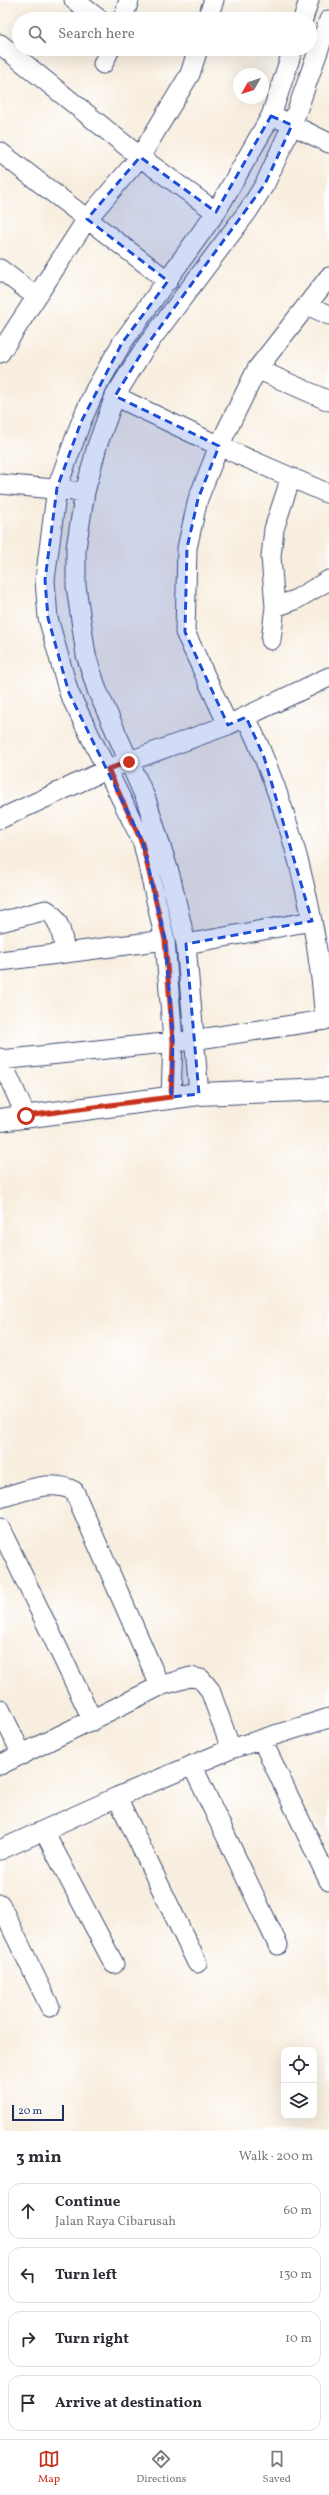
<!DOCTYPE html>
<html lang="en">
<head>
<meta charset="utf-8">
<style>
  :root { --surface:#fff; --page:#f7f7f7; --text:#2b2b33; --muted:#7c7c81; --line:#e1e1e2; --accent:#c8321e }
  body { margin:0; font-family:Vollkorn,serif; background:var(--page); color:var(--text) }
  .controls { position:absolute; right:12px; bottom:12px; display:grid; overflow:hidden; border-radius:8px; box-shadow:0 4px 16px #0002 }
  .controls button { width:36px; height:36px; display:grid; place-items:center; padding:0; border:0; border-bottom:1px solid var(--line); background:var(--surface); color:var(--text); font:20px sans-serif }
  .compass { position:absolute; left:233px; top:68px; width:36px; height:36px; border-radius:50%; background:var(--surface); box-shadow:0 4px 16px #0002; rotate:231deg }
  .scale { position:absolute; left:12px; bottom:10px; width:52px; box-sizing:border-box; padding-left:4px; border:2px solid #1b2f5e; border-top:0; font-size:11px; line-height:14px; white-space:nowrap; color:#1b2f5e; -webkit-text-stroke:3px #fff; paint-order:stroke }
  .stop { position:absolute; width:12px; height:12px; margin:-9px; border:3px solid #c8321e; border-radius:50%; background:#fff }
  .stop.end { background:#c8321e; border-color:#fff; box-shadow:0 1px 4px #0008 }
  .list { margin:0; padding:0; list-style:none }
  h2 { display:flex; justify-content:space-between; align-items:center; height:52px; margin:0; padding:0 16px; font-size:17px }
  h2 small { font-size:13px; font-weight:400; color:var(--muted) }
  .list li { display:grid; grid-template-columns:26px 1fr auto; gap:12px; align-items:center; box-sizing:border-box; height:56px; margin:0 8px 8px; padding:0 8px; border:1px solid var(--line); border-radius:12px }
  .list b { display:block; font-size:15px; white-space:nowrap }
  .list p { margin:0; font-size:13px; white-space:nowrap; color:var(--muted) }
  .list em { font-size:13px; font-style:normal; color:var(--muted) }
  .icon { flex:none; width:22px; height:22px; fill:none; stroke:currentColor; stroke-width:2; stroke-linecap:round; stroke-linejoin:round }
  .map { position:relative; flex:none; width:329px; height:2131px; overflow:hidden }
  .search { position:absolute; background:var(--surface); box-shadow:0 4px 16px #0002; left:12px; right:12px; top:12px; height:44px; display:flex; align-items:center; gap:10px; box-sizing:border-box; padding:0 14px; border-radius:22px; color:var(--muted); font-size:15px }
  .sheet { height:308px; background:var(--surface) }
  nav { display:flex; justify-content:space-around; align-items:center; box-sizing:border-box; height:56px; border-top:1px solid var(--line); background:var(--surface); font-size:11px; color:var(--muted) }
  nav a { display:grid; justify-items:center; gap:2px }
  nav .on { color:var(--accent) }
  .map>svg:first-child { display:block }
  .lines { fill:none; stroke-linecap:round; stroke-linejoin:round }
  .street-casing { stroke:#3c4c71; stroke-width:21 }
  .primary-casing { stroke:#3c4c71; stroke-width:24 }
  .street { stroke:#fff; stroke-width:19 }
  .primary { stroke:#fff; stroke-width:22 }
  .route { stroke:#c8321e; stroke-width:5 }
  .marked { fill:#1d4ed8; fill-opacity:0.2; stroke:#1d4ed8; stroke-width:3; stroke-dasharray:8 5; stroke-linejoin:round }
</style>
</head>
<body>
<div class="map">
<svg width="329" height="2131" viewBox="0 0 329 2131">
  <rect width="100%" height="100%" fill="#fff"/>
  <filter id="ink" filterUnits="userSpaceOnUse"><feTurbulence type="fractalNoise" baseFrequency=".025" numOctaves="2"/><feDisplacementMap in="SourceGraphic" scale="8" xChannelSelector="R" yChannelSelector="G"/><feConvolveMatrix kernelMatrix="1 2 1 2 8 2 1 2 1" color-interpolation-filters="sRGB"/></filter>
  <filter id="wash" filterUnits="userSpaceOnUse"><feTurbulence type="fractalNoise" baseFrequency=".012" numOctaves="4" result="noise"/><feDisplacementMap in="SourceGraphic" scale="16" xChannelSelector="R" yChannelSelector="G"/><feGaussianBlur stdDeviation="0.9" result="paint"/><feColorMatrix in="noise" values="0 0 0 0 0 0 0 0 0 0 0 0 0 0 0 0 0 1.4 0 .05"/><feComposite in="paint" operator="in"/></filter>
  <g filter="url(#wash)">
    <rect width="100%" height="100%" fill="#f8eedf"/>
  </g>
  <g filter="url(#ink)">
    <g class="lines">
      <!-- street casing -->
      <g class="street-casing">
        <path id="street" d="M74 0 99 19
          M123 19 129 0
          M207 19 214 0
          M303 19 309 0
          M0 44 140 157 216 212
          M103 64 110 49
          M280 119 329 143
          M0 152 168 281
          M0 269 35 296
          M307 305 329 315
          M0 353 87 219 140 157 190 74 198 49
          M257 369 329 401
          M115 396 219 446 329 494
          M0 484 85 492
          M275 607 295 600 329 580
          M271 640 275 607 271 557 274 529 291 477
          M228 725 185 632 187 548 198 499 219 446 257 369 329 277
          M0 819 108 769 228 725 329 677
          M0 922 46 910C60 917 63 939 65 953L165 940
          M186 944 312 921
          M0 961 65 953
          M0 1058 26 1116
          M1 1060 193 1040 325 1020C318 917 290 810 246 717
          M199 1094 186 944 170 875 146 799 97 690 86 655 76 586V548L85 492 97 446 115 396 144 349 248 211 265 184 292 125 329 20
          M171 1097 173 1041 165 940 143 843 69 693 48 618 45 580 57 488 81 422 95 390 122 343 216 212 271 116 293 49
          M0 1498C24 1492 50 1478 74 1491L160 1686
          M0 1528 93 1721
          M0 1709 22 1755
          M262 1740 329 1881
          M0 1765 160 1686 190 1677 201 1679 210 1690 231 1749
          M192 1765 278 1945
          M117 1797 197 1963
          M44 1831 114 1964
          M0 1850 117 1797 231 1749 329 1718
          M0 1904 50 2007"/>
      </g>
      <!-- primary casing -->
      <g class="primary-casing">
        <path id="primary" d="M0 1120 199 1094 329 1089"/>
      </g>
      <!-- street -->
      <use href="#street" class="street"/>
      <!-- primary -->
      <use href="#primary" class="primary"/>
    </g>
  </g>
  <g class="lines" filter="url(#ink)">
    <!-- route -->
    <path class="route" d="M26 1116 171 1097 173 1042 165 940 142 843 108 769 129 762"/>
  </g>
  <!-- marked area -->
  <path class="marked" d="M271 116 292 125 265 184 144 349 115 396 219 446 198 499 187 548 185 632 228 725 246 717 264 757 312 921 186 944 199 1094 171 1097 173 1041 165 940 143 843 69 693 48 618 45 580 57 488 81 422 122 343 168 281 87 219 140 157 216 212Z"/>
</svg>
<div class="controls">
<button><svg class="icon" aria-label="locate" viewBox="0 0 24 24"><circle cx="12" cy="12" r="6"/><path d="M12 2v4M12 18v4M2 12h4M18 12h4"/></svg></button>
<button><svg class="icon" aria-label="layers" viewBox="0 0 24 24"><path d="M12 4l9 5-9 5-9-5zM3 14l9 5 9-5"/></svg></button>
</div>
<svg class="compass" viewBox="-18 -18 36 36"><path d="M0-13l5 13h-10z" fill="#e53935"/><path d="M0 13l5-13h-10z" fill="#7c7c81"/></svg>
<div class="scale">20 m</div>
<div class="stop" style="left:26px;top:1116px"></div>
<div class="stop end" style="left:129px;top:762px"></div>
<div class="search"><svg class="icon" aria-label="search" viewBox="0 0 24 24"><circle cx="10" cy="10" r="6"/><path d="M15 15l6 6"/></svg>Search here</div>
</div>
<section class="sheet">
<h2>3 min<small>Walk · 200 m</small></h2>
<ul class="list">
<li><svg class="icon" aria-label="ahead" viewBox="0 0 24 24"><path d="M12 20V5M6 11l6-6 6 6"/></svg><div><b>Continue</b><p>Jalan Raya Cibarusah</p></div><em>60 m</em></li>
<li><svg class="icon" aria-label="left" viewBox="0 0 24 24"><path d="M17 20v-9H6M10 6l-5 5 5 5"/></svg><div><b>Turn left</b></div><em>130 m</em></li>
<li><svg class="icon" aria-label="right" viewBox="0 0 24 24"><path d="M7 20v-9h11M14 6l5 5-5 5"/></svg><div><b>Turn right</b></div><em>10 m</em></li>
<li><svg class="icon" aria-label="arrive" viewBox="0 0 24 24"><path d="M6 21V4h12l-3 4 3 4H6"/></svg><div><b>Arrive at destination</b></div></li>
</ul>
</section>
<nav>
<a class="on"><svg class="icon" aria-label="map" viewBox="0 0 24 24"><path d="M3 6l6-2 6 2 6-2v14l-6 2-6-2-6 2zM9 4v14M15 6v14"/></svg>Map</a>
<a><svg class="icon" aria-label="directions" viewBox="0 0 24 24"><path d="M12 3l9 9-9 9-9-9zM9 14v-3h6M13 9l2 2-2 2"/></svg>Directions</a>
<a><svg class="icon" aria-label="saved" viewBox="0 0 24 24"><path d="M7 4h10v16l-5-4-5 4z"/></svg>Saved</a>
</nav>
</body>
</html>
